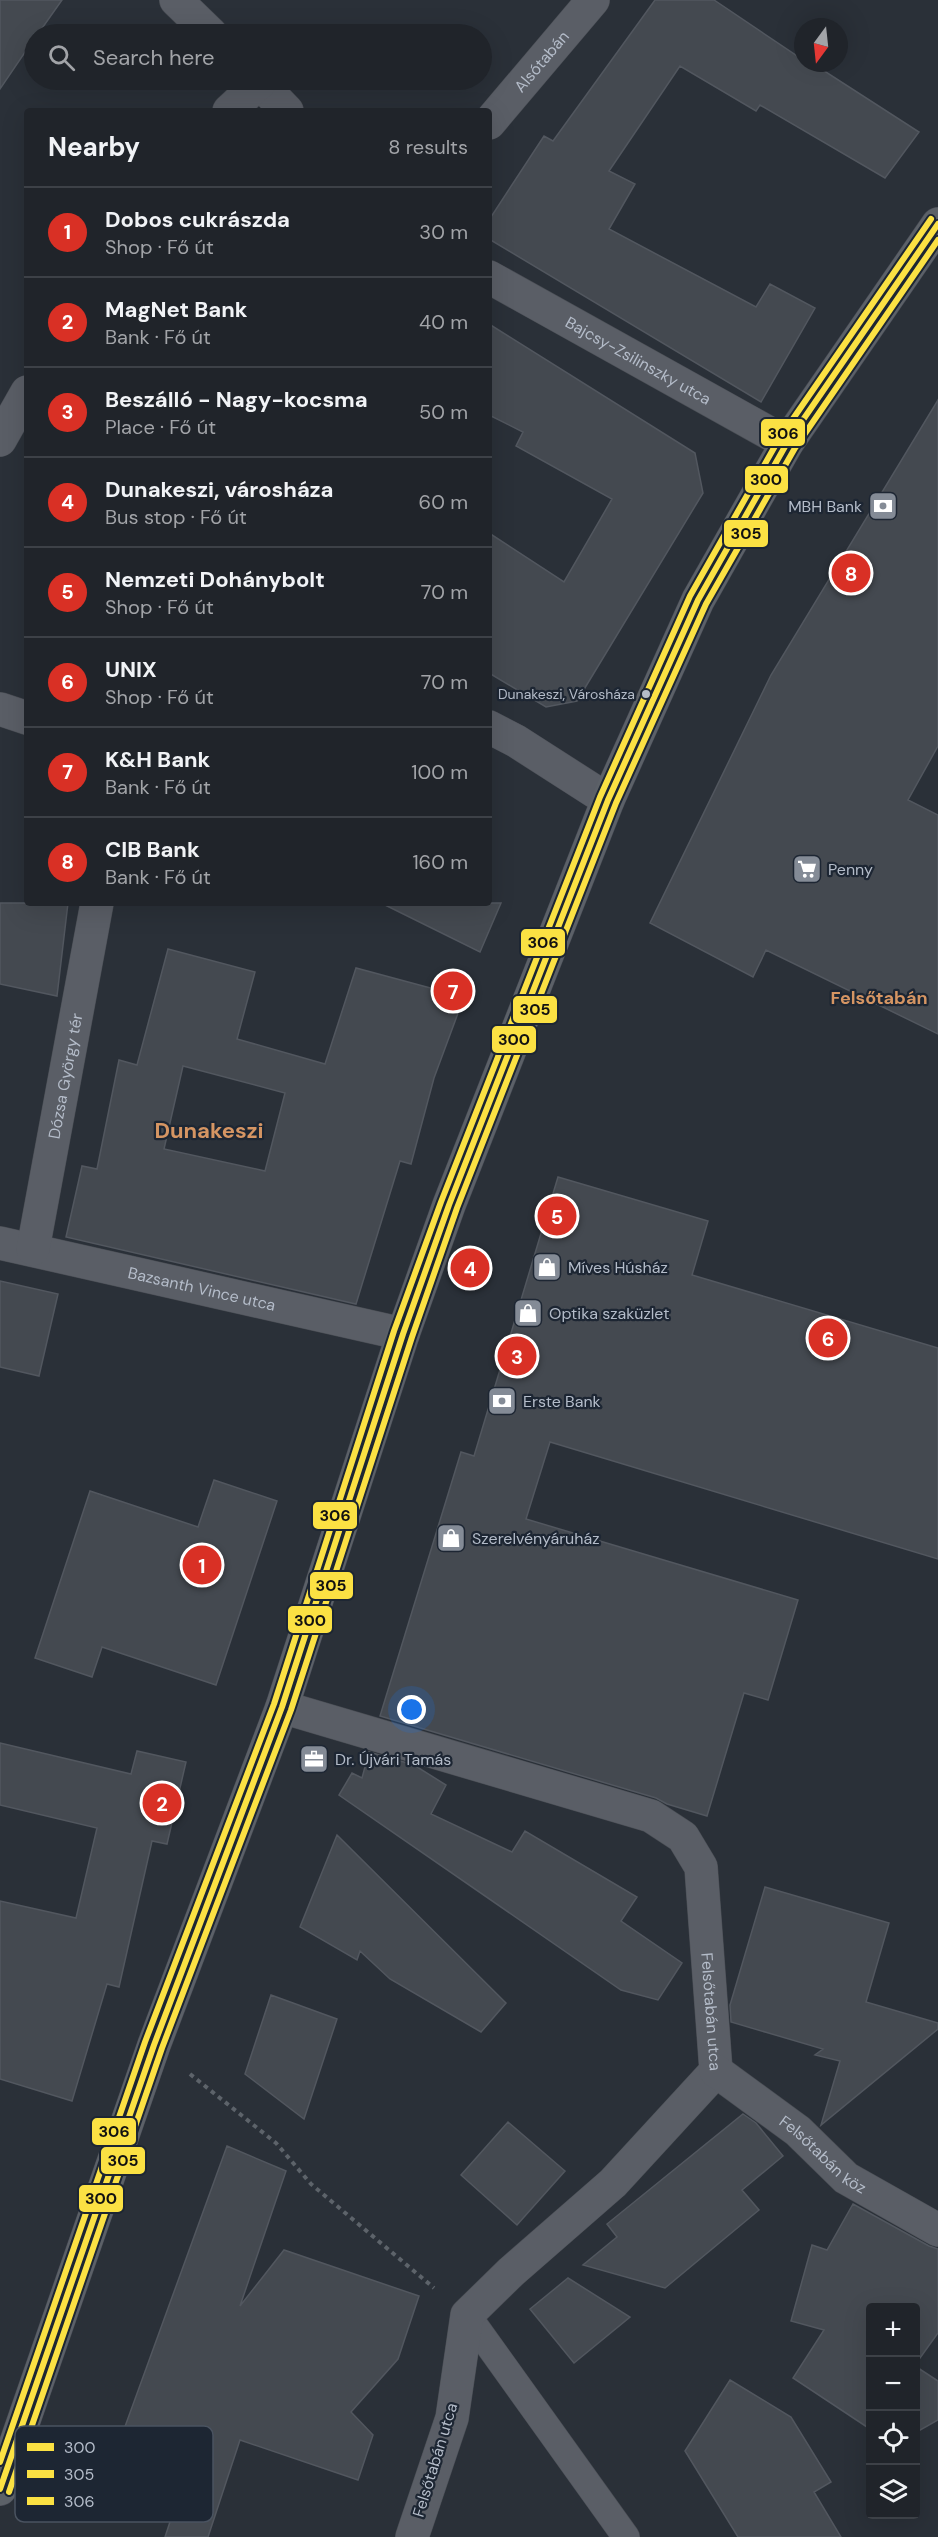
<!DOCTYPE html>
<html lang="en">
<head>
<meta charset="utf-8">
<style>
  :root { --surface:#20242a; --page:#282c32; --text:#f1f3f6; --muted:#a2a4a8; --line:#3d4147; --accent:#d93025 }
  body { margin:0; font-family:"DM Sans",sans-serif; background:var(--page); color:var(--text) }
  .controls { position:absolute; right:18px; bottom:18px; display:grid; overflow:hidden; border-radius:6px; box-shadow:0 6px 24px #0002 }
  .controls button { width:54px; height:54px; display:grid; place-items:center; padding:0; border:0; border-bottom:2px solid var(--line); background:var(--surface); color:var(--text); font:30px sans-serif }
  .compass { position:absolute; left:794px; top:18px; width:54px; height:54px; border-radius:50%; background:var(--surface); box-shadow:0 6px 24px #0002; rotate:195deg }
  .you { position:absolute; left:412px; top:1710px; width:21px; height:21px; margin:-15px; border:4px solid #fff; border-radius:50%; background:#1a73e8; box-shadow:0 0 0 9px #1a73e833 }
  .badge { display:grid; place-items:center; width:39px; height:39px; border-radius:50%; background:var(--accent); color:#fff; font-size:20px; font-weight:700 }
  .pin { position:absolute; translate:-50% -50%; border:3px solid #fff; box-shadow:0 2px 6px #0006 }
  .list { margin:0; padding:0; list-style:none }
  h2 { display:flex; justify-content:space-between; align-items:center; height:78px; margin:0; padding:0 24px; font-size:26px }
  h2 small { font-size:20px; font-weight:400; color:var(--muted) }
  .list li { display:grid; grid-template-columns:39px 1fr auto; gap:18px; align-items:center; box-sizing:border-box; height:90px; padding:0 24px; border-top:2px solid var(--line) }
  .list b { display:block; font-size:22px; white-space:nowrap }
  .list p { margin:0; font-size:20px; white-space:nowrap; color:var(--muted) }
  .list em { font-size:20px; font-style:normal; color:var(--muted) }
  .icon { flex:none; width:33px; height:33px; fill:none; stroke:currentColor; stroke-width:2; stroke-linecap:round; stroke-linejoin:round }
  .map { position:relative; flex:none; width:938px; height:2537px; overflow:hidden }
  .search { position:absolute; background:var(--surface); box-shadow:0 6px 24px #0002; left:24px; top:24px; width:468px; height:66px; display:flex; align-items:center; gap:15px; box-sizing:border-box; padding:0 21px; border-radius:33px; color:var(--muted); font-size:22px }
  .panel { position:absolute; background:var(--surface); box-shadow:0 6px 24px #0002; left:24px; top:108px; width:468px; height:798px; border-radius:6px }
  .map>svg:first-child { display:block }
  .building { fill:#444950; stroke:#52575f; stroke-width:1.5; fill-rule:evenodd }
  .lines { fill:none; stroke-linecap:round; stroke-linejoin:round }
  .service-casing { stroke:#484c53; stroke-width:28 }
  .pedestrian-casing { stroke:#484c53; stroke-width:34 }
  .minor-casing { stroke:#484c53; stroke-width:34 }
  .primary-casing { stroke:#484c55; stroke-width:34 }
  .path { stroke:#5d636a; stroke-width:4; stroke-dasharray:4.5 4.5; stroke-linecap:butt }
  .service { stroke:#5a5e66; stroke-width:27 }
  .pedestrian { stroke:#5a5e66; stroke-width:33 }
  .minor { stroke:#5a5e66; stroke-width:33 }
  .primary { stroke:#5c6168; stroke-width:33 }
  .bus-1-casing { stroke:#1d2633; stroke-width:10 }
  .bus-2-casing { stroke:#1d2633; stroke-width:10 }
  .bus-3-casing { stroke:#1d2633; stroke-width:10 }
  .bus-1 { stroke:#fbe143; stroke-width:6 }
  .bus-2 { stroke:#fbe143; stroke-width:6 }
  .bus-3 { stroke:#fbe143; stroke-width:6 }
  .bus-dot { fill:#b4bcc9; stroke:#1d2633; stroke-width:2 }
  .labels { text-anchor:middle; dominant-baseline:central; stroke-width:4.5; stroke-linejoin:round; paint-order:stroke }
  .bus-label { font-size:14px; fill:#b4bcc9; stroke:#1d2633; text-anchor:end }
  .street-label { font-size:16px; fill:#b4bcc9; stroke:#1d2633 }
  .poi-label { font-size:16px; fill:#b4bcc9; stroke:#1d2633; text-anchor:start }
  .neighbourhood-label { font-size:18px; font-weight:bold; fill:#d59563; stroke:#1d2633 }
  .district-label { font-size:22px; font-weight:bold; fill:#d59563; stroke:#1d2633 }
  .key { fill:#1d2633; stroke:#4a5360; stroke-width:1.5 }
  .key-label { font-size:16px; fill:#b4bcc9 }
  .line-badge { stroke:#1d2633; stroke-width:2 }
  .pale-badge-label { font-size:16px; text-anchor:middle; font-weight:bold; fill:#111 }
</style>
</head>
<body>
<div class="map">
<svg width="938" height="2537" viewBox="0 0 938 2537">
  <rect width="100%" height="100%" fill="#2a3038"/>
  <!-- building -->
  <path class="building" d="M0 0H62L38 34H34V39L0 89Z
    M655 0H714L803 60V63H812L919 132 885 178 760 105 756 111 680 66 609 171 635 184 609 229 756 307 770 284 815 308 761 402 489 239V220L544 136 553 141Z
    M489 324 695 453 703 493 577 701 546 707 489 673V533L564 582 612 499 516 446 523 432 489 415Z
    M938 400V746L908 800 938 815V1034L766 950 753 977 650 923 771 675Z
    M0 903H68L57 996 0 984Z
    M381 903H501L480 952Z
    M168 949 255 972 237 1039 325 1064 356 968 464 997 434 1078 411 1164 400 1161 356 1304 66 1237 82 1166 97 1169 119 1060 137 1065ZM183 1066 285 1093 265 1171 164 1149Z
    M558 1177 708 1221 692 1275 938 1348V1559L550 1442 526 1519 798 1600 768 1700 744 1693 707 1816 667 1804 656 1798 380 1716 461 1452 474 1456Z
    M0 1281 58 1294 39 1376 0 1367Z
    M214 1480 277 1501 216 1685 102 1647 92 1677 35 1658 90 1491 198 1527Z
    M0 1743 131 1774 137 1751 186 1762 167 1844 152 1841 119 1987 107 1984 72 2101 0 2079V1901L76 1918 97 1828 0 1805Z
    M369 1752 414 1765 446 1785 431 1814 512 1852 525 1831 637 1897 621 1921 682 1963 658 2000 621 1990 339 1795 352 1773 362 1778Z
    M337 1835 506 2003 481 2032 390 1979 360 1951 357 1960 300 1927Z
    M765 1887 889 1923 866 2002 938 2023V2029L821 2125 840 2061 815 2055 823 2049 731 2022 730 2005Z
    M271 1995 337 2019 304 2119 245 2074Z
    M743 2114 756 2123 783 2156 742 2190 759 2210 665 2288 583 2265 617 2237 607 2224Z
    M508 2122 565 2171 517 2225 461 2175Z
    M227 2146 286 2171 240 2306 284 2250 419 2296 398 2359 351 2412 373 2435 358 2480 240 2440 208 2537H165L192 2455 123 2432Z
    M853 2204 929 2246 938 2249V2333L915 2365V2307H870V2429L793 2378 824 2330 791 2321 812 2245 827 2250Z
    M568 2278 630 2317 574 2363 530 2309Z
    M915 2366 938 2381V2420L915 2433Z
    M730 2380 791 2417 831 2482 814 2492 841 2537H738L685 2451Z"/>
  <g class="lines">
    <!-- service casing -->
    <g class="service-casing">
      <path id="service" d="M467 2315 626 2537"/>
    </g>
    <!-- pedestrian casing -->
    <g class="pedestrian-casing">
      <path id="pedestrian" d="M489 727 516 741 608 800"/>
    </g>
    <!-- minor casing -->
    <g class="minor-casing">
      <g id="minor">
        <path d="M176 0 211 34"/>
        <path d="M257 80 287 111"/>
        <path d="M229 111 260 82"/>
        <path id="s1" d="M489 123 593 0"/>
        <path id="s2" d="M489 277 787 443"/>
        <path d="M0 440 27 392"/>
        <path d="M0 709 27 718"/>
        <path id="s3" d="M0 1243 403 1334"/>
        <path id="s4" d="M33 1249 97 903"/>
        <path id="s5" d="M282 1707 651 1816 683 1837 701 1867 716 2071 613 2183 511 2272 467 2315 452 2418 412 2537"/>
        <path id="s6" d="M716 2071 798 2131 846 2178 938 2230"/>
      </g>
    </g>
    <!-- primary casing -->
    <g class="primary-casing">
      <path id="primary" d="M0 2489 154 2045 282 1707 403 1334 449 1205 608 800 698 600 787 443 938 224"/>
    </g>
    <!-- path -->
    <path class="path" d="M190 2074 276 2143 311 2184 434 2288"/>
    <!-- service -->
    <use href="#service" class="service"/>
    <!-- pedestrian -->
    <use href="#pedestrian" class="pedestrian"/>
    <!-- minor -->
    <use href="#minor" class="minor"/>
    <!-- primary -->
    <use href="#primary" class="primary"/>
    <!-- bus-1 casing -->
    <g class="bus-1-casing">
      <path id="bus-1" d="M0 2489 154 2045 282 1707 403 1334 449 1205 608 800 698 600 787 443 938 224"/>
    </g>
    <!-- bus-2 casing -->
    <g class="bus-2-casing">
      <path id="bus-2" d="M9 2492 162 2048 291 1710 412 1337 457 1208 616 803 706 604 795 448 938 240"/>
    </g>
    <!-- bus-3 casing -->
    <g class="bus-3-casing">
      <path id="bus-3" d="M0 2462 145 2042 274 1704 394 1331 441 1202 600 797 690 596 779 439 931 219"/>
    </g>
    <!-- bus-1 -->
    <use href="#bus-1" class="bus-1"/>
    <!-- bus-2 -->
    <use href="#bus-2" class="bus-2"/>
    <!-- bus-3 -->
    <use href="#bus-3" class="bus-3"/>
  </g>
  <!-- icons -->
  <defs>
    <g id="bank-square" transform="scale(1.5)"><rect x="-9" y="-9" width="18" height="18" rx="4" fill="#848b96" stroke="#1d2633"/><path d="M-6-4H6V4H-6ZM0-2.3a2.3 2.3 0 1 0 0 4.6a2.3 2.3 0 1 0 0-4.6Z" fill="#fff"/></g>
    <g id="supermarket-square" transform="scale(1.5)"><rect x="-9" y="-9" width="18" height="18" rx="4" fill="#848b96" stroke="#1d2633"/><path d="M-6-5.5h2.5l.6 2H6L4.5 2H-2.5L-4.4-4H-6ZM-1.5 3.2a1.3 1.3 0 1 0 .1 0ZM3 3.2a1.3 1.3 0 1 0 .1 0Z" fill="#fff"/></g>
    <g id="shop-square" transform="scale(1.5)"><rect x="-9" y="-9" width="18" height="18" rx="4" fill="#848b96" stroke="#1d2633"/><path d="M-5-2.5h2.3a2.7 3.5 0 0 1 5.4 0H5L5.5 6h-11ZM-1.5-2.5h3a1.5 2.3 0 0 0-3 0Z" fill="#fff"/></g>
    <g id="office-square" transform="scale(1.5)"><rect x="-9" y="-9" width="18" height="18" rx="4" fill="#848b96" stroke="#1d2633"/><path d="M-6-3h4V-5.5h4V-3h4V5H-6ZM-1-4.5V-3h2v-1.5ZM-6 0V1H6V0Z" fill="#fff"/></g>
  </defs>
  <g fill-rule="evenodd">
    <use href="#bank-square" x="883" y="506"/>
    <use href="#supermarket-square" x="807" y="869"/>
    <use href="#shop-square" x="547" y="1267"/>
    <use href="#shop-square" x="528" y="1313"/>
    <use href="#bank-square" x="502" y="1401"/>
    <use href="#shop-square" x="451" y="1538"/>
    <use href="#office-square" x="314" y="1759"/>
  </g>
  <!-- markers -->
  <circle class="bus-dot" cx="646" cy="694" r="5"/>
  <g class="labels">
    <!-- bus labels -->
    <g class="bus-label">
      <text x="635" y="694">Dunakeszi, Városháza</text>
    </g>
    <!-- street labels -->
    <g class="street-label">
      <text stroke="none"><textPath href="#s1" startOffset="81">Alsótabán</textPath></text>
      <text stroke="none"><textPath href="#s2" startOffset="171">Bajcsy-Zsilinszky utca</textPath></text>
      <text stroke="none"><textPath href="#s4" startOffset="176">Dózsa György tér</textPath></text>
      <text stroke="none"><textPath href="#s3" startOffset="207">Bazsanth Vince utca</textPath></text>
      <text stroke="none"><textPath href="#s5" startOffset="603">Felsőtabán utca</textPath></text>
      <text stroke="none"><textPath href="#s6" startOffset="136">Felsőtabán köz</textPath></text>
      <text transform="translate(435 2460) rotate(-73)">Felsőtabán utca</text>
    </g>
    <!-- poi labels -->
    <g class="poi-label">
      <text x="862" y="506" text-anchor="end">MBH Bank</text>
      <text x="828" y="869">Penny</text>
      <text x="568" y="1267">Míves Húsház</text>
      <text x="549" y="1313">Optika szaküzlet</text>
      <text x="523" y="1401">Erste Bank</text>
      <text x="472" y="1538">Szerelvényáruház</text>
      <text x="335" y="1759">Dr. Újvári Tamás</text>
    </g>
    <!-- neighbourhood labels -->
    <g class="neighbourhood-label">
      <text x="879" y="998">Felsőtabán</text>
    </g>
    <!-- district labels -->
    <g class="district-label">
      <text x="209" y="1130">Dunakeszi</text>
    </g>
  </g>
  <!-- legend -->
  <rect x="15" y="2426" width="198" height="96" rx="9" class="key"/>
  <rect x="27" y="2443" width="27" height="8" fill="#fbe143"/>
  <rect x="27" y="2470" width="27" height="8" fill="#fbe143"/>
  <rect x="27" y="2497" width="27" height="8" fill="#fbe143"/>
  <g class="key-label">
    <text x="64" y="2453">300</text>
    <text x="64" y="2480">305</text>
    <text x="64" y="2507">306</text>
  </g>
  <g class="line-badge">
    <rect x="760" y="418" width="46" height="29" rx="6" fill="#fbe143"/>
    <rect x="744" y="465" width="45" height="29" rx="6" fill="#fbe143"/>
    <rect x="723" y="519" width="46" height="29" rx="6" fill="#fbe143"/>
    <rect x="520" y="928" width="46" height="29" rx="6" fill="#fbe143"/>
    <rect x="512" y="995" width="46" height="29" rx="6" fill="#fbe143"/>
    <rect x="491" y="1025" width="46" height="29" rx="6" fill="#fbe143"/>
    <rect x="312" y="1501" width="46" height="29" rx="6" fill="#fbe143"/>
    <rect x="309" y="1571" width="45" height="29" rx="6" fill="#fbe143"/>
    <rect x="287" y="1605" width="46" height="29" rx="6" fill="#fbe143"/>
    <rect x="91" y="2117" width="46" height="29" rx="6" fill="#fbe143"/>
    <rect x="100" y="2146" width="46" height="29" rx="6" fill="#fbe143"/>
    <rect x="78" y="2184" width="46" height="29" rx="6" fill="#fbe143"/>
  </g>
  <g class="pale-badge-label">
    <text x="783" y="439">306</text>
    <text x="766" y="485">300</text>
    <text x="746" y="539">305</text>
    <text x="543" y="948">306</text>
    <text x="535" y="1015">305</text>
    <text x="514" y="1045">300</text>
    <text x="335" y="1521">306</text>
    <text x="331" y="1591">305</text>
    <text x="310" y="1626">300</text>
    <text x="114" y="2137">306</text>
    <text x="123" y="2166">305</text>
    <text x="101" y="2204">300</text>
  </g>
</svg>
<div class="controls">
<button>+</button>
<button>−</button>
<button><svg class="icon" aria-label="locate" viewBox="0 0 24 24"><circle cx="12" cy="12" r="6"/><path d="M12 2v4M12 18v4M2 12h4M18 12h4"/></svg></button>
<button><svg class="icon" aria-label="layers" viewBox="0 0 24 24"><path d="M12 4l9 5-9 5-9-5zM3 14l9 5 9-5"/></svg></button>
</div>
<svg class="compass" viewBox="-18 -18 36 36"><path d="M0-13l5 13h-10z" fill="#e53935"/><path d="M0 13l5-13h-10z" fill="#a2a4a8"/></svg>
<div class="you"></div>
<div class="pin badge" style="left:202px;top:1565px">1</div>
<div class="pin badge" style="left:162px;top:1803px">2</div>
<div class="pin badge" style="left:517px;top:1356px">3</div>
<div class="pin badge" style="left:470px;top:1268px">4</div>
<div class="pin badge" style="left:557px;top:1216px">5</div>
<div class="pin badge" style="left:828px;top:1338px">6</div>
<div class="pin badge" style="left:453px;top:991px">7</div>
<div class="pin badge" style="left:851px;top:573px">8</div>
<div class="search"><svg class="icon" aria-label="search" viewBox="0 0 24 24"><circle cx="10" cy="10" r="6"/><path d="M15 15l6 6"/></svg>Search here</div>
<section class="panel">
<h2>Nearby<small>8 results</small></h2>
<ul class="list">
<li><span class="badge">1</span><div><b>Dobos cukrászda</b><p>Shop · Fő út</p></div><em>30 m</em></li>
<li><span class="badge">2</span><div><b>MagNet Bank</b><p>Bank · Fő út</p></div><em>40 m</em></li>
<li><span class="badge">3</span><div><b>Beszálló - Nagy-kocsma</b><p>Place · Fő út</p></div><em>50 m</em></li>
<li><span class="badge">4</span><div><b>Dunakeszi, városháza</b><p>Bus stop · Fő út</p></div><em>60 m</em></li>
<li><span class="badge">5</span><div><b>Nemzeti Dohánybolt</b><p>Shop · Fő út</p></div><em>70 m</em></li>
<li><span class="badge">6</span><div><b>UNIX</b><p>Shop · Fő út</p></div><em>70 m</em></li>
<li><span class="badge">7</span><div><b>K&amp;H Bank</b><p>Bank · Fő út</p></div><em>100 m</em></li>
<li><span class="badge">8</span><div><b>CIB Bank</b><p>Bank · Fő út</p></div><em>160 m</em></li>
</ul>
</section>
</div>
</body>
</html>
